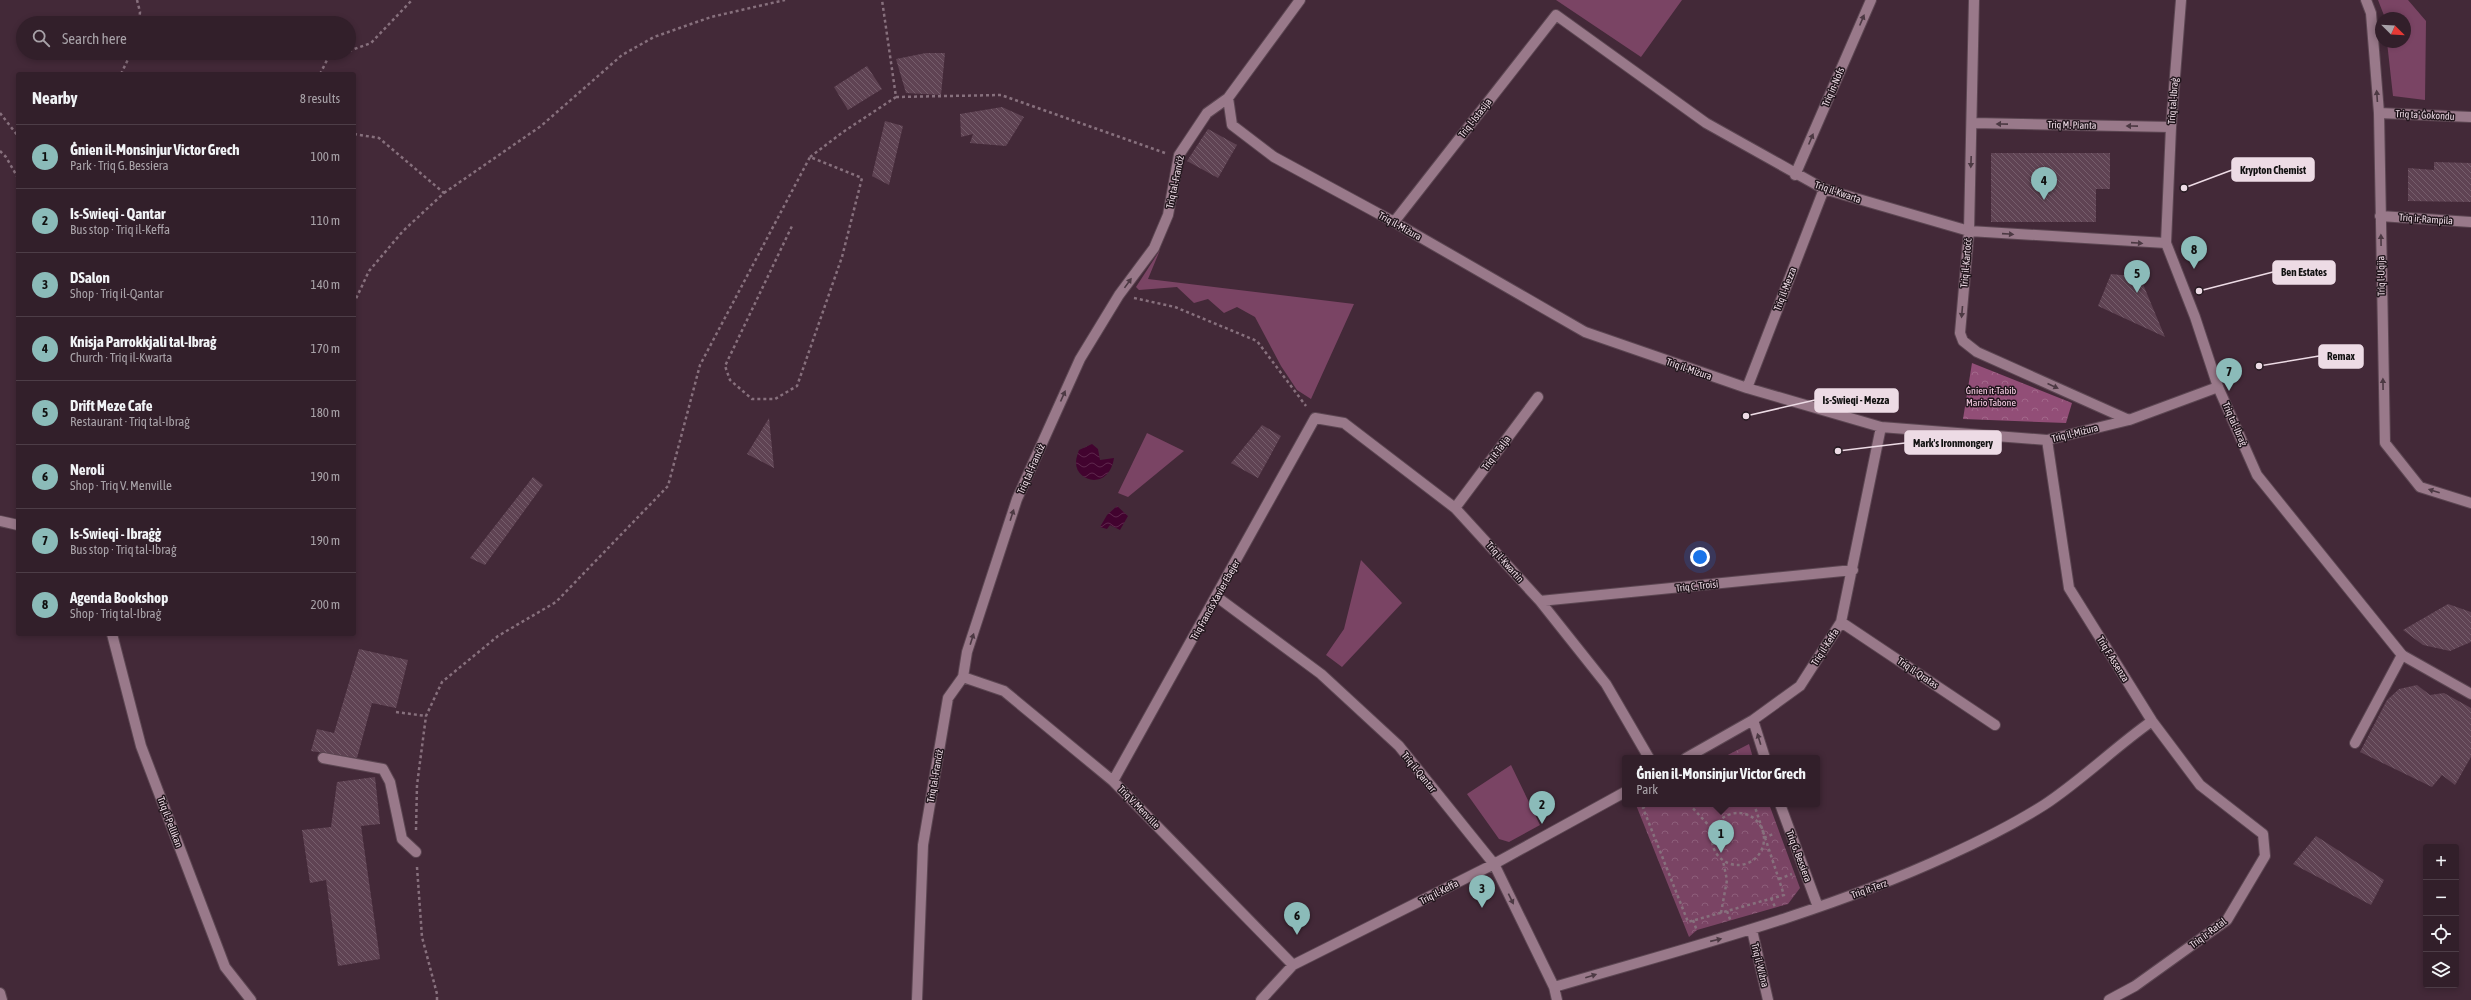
<!DOCTYPE html>
<html lang="en">
<head>
<meta charset="utf-8">
<style>
  :root { --surface:#321f2a; --page:#3a2732; --text:#f1f3f6; --muted:#a8a2a8; --line:#4d3d47; --accent:#8bbbb9 }
  body { margin:0; font-family:"Asap Condensed",sans-serif; background:var(--page); color:var(--text) }
  .controls { position:absolute; right:12px; bottom:12px; display:grid; overflow:hidden; border-radius:4px; box-shadow:0 2px 6px #0003 }
  .controls button { width:36px; height:36px; display:grid; place-items:center; padding:0; border:0; border-bottom:1px solid var(--line); background:var(--surface); color:var(--text); font:20px sans-serif }
  .compass { position:absolute; left:2375px; top:12px; width:36px; height:36px; border-radius:50%; background:var(--surface); box-shadow:0 2px 6px #0003; rotate:114deg }
  .you { position:absolute; left:1700px; top:557px; width:14px; height:14px; margin:-10px; border:3px solid #fff; border-radius:50%; background:#1a73e8; box-shadow:0 0 0 6px #1a73e833 }
  .badge { display:grid; place-items:center; width:26px; height:26px; border-radius:50%; background:var(--accent); color:#111; font-size:13px; font-weight:700 }
  .pin { position:absolute; translate:-50% -33px; filter:drop-shadow(0 1px 2px #0008) }
  .pin::after { content:''; position:absolute; top:21px; width:14px; height:12px; background:inherit; clip-path:polygon(0 0,100% 0,50% 100%) }
  .popup { position:absolute; left:1622px; top:755px; width:198px; height:52px; box-sizing:border-box; display:grid; place-content:center; border-radius:4px; background:var(--surface); filter:drop-shadow(0 1px 3px #0005); font-size:13px; white-space:nowrap; color:var(--muted) }
  .popup b { font-size:15px; color:var(--text) }
  .popup::after { content:''; position:absolute; left:50%; top:100%; margin-left:-8px; border:8px solid transparent; border-top-color:var(--surface) }
  .list { margin:0; padding:0; list-style:none }
  h2 { display:flex; justify-content:space-between; align-items:center; height:52px; margin:0; padding:0 16px; font-size:17px }
  h2 small { font-size:13px; font-weight:400; color:var(--muted) }
  .list li { display:grid; grid-template-columns:26px 1fr auto; gap:12px; align-items:center; box-sizing:border-box; height:64px; padding:0 16px; border-top:1px solid var(--line) }
  .list b { display:block; font-size:15px; white-space:nowrap }
  .list p { margin:0; font-size:13px; white-space:nowrap; color:var(--muted) }
  .list em { font-size:13px; font-style:normal; color:var(--muted) }
  .icon { flex:none; width:22px; height:22px; fill:none; stroke:currentColor; stroke-width:2; stroke-linecap:round; stroke-linejoin:round }
  .map { position:relative; flex:none; width:2471px; height:1000px; overflow:hidden }
  .search { position:absolute; background:var(--surface); box-shadow:0 2px 6px #0003; left:16px; top:16px; width:340px; height:44px; display:flex; align-items:center; gap:10px; box-sizing:border-box; padding:0 14px; border-radius:22px; color:var(--muted); font-size:15px }
  .panel { position:absolute; background:var(--surface); box-shadow:0 2px 6px #0003; left:16px; top:72px; width:340px; height:564px; border-radius:4px }
  .map>svg:first-child { display:block }
  .green { fill:#7a4464 }
  .forest { fill:url(#forest-crowns) }
  .park { fill:url(#park-crowns) }
  .water { fill:url(#water-waves) }
  .building { fill:url(#building-back-hatch) }
  .lines { fill:none; stroke-linecap:round; stroke-linejoin:round }
  .lane-casing { stroke:#5c4652; stroke-width:12 }
  .street-casing { stroke:#5c4652; stroke-width:12 }
  .secondary-casing { stroke:#5c4652; stroke-width:12 }
  .path { stroke:#87707d; stroke-width:2.5; stroke-dasharray:3 3; stroke-linecap:butt }
  .lane { stroke:#99798a; stroke-width:10 }
  .street { stroke:#99798a; stroke-width:10 }
  .secondary { stroke:#99798a; stroke-width:10 }
  .oneway { fill:#4c3943 }
  .labels { text-anchor:middle; dominant-baseline:central; stroke-width:3; stroke-linejoin:round; paint-order:stroke }
  .street-label { font-size:10px; fill:#eddbe5; stroke:#22161d }
  .park-label { font-size:10px; fill:#f7cee4; stroke:#22161d }
  .leader { fill:none; stroke:#eddbe5; stroke-width:1.5 }
  .callout-dot { fill:#eddbe5; stroke:#22161d; stroke-width:1.5 }
  .callout { fill:#eddbe5; stroke:#eddbe5; stroke-width:1.5 }
  .callout-label { font-size:11px; text-anchor:middle; font-weight:bold; fill:#111 }
</style>
</head>
<body>
<div class="map">
<svg width="2471" height="1000" viewBox="0 0 2471 1000">
  <defs>
    <pattern id="forest-crowns" width="20" height="18" patternUnits="userSpaceOnUse"><rect width="20" height="18" fill="#924e77"/><path d="M2 6a3 3 0 1 1 6 0M12 15a3 3 0 1 1 6 0" fill="none" stroke="#a2678a"/></pattern>
    <pattern id="park-crowns" width="20" height="18" patternUnits="userSpaceOnUse"><rect width="20" height="18" fill="#7a4464"/><path d="M2 6a3 3 0 1 1 6 0M12 15a3 3 0 1 1 6 0" fill="none" stroke="#8d5e7a"/></pattern>
    <pattern id="water-waves" width="16" height="10" patternUnits="userSpaceOnUse"><rect width="16" height="10" fill="#42032f"/><path d="M0 5q4-4 8 0t8 0" fill="none" stroke="#5e274d"/></pattern>
    <pattern id="building-back-hatch" width="6" height="6" patternUnits="userSpaceOnUse"><rect width="6" height="6" fill="#5f4353"/><path d="M-1 5l2 2M0 0l6 6M5-1l2 2" fill="none" stroke="#765e6c"/></pattern>
  </defs>
  <rect width="100%" height="100%" fill="#432938"/>
  <!-- green -->
  <path class="green" d="M1556 0H1682L1641 57Z
    M2378 0H2408L2426 21 2425 100 2393 96 2387 42H2405V18H2385Z
    M1160 250 1148 279 1354 304 1311 399 1297 390 1281 366 1255 317 1237 307 1224 313 1208 299 1194 303 1177 287 1139 290 1136 287Z
    M1147 433 1184 451 1128 497 1118 493Z
    M1361 560 1402 603 1342 667 1326 655 1344 629Z
    M1511 765 1540 825 1509 842 1499 839 1467 794Z"/>
  <!-- forest -->
  <path class="forest" d="M1972 363 2072 403 2066 423 1963 419Z"/>
  <!-- park -->
  <path class="park" d="M1749 744 1753 758H1722Z
    M1638 804H1769L1800 888 1788 904 1697 930 1689 937 1636 805Z"/>
  <!-- water -->
  <path class="water" d="M1092 444 1098 449 1100 460 1114 458C1109 491 1075 482 1076 462 1076 458 1078 453 1079 450Z
    M1117 506 1128 516 1120 530 1110 525 1107 529 1100 527 1107 515Z"/>
  <!-- building -->
  <path class="building" d="M926 53H945L941 95 906 93 896 59Z
    M867 66 882 89 848 110 834 87Z
    M1002 107 1024 117 1006 146 970 143 973 134 961 137 960 114Z
    M885 121 903 126 889 185 872 176Z
    M1208 129 1237 145 1218 178 1187 161Z
    M1991 153H2110V189H2096V222H1991Z
    M2434 162 2471 163V202L2408 201V168L2434 170Z
    M2111 274 2140 277 2165 337 2098 306Z
    M769 418 774 468 747 454Z
    M1262 425 1281 436 1258 478 1231 463Z
    M533 477 543 485 485 565 470 558Z
    M2448 604 2471 612V642L2450 651 2423 645 2403 630Z
    M359 649 408 660 396 708 372 703 357 758 311 751 317 729 334 733Z
    M2417 685 2430 695 2444 693 2471 708V757L2455 785 2442 775 2432 787 2360 752 2387 700 2399 689Z
    M375 777 380 824 361 826 380 959 338 966 326 880 310 883 302 830 331 827 337 782Z
    M2316 836 2384 880 2371 905 2293 864Z"/>
  <g class="lines">
    <!-- lane casing -->
    <g class="lane-casing">
      <path id="lane" d="M323 758 383 769 390 782 402 839 416 852"/>
    </g>
    <!-- street casing -->
    <g class="street-casing">
      <path id="street" d="M1974 0 1969 231 1960 333 1963 341 1977 352 2129 420
        M2366 0 2371 13 2379 113 2385 443 2420 487 2471 503
        M1228 98 1232 125 1274 157 1394 222 1585 332 1747 388 1881 427 2047 440 2129 420 2218 387
        M2379 113 2471 117
        M1973 123 2171 127
        M1795 175 1871 0
        M2380 216 2471 222
        M1394 222 1556 15 1706 123 1824 189 1969 231 2166 243
        M1747 388 1824 189
        M2047 440 2069 588 2152 721 2200 785 2263 834 2265 856 2227 920 2135 986 2109 1000
        M1455 508 1538 397
        M1217 597 1321 674 1399 746 1494 864 1554 987 1557 1000
        M1540 601 1853 570
        M1841 622 1995 725
        M963 677 1004 691 1113 781 1293 965
        M1753 720 1765 758
        M2355 743 2402 655
        M1686 758 1753 720 1800 686 1841 622 1881 427
        M1113 781 1315 418 1344 423 1455 508 1540 601 1606 684 1649 758
        M1780 804 1818 907
        M1752 930 1768 1000
        M1554 987C1686 948 1821 914 1947 856 1980 841 2014 824 2044 805 2082 780 2115 747 2152 721
        M0 993 2 1000
        M917 1000 923 845 948 698 963 677 967 652 1017 499 1080 359 1119 295 1154 248 1168 215 1179 155 1207 113 1228 98 1300 0
        M1261 1000 1293 965 1494 864 1625 792"/>
    </g>
    <!-- secondary casing -->
    <g class="secondary-casing">
      <path id="secondary" d="M2181 0 2171 127 2166 243 2195 317 2218 387 2257 475 2402 655 2471 694
        M0 521 18 525
        M112 634 141 746 225 967 251 1000"/>
    </g>
    <!-- path -->
    <path class="path" d="M137 0 140 12 139 23
      M349 51 371 43 412 0
      M121 74 131 53
      M320 74 328 58 343 53
      M896 97 1001 95 1165 153
      M0 113 18 136
      M354 134 379 138 444 193 403 231 369 271 354 303
      M0 151 6 157 18 178
      M810 157 843 132 896 97 882 0
      M444 193 541 126 622 55 654 37 711 17 785 0
      M1134 298 1175 307 1257 341 1306 406
      M396 712 426 716
      M1737 758H1740
      M1638 804 1643 808
      M1650 804 1643 808 1688 922 1784 895 1754 804
      M1689 804 1713 830
      M1712 839a26 26 0 1 1 52 0a26 26 0 1 1-52 0Z
      M416 830 417 785 426 716 442 682 498 636 556 602 668 486 700 365 810 157 862 178 842 257 797 386 775 399H752L730 380 725 366 792 226
      M1764 838 1775 833
      M417 867 422 937 437 994V1000
      M1779 879 1792 874
      M1771 898 1775 907
      M1727 911 1731 922
      M1721 913 1727 880 1723 861
      M1693 920 1697 931"/>
    <!-- lane -->
    <use href="#lane" class="lane"/>
    <!-- street -->
    <use href="#street" class="street"/>
    <!-- secondary -->
    <use href="#secondary" class="secondary"/>
  </g>
  <!-- one-way arrows -->
  <defs><path id="oneway-solid" d="M-6-.8H1V-3.2L6.5 0L1 3.2V.8H-6Z"/></defs>
  <g class="oneway">
    <use href="#oneway-solid" transform="translate(1862 20) rotate(-67)"/>
    <use href="#oneway-solid" transform="translate(2377 96) rotate(-94)"/>
    <use href="#oneway-solid" transform="translate(2002 124) rotate(-179)"/>
    <use href="#oneway-solid" transform="translate(2132 126) rotate(-179)"/>
    <use href="#oneway-solid" transform="translate(1811 139) rotate(-67)"/>
    <use href="#oneway-solid" transform="translate(1971 162) rotate(92)"/>
    <use href="#oneway-solid" transform="translate(2008 234) rotate(4)"/>
    <use href="#oneway-solid" transform="translate(2381 240) rotate(-91)"/>
    <use href="#oneway-solid" transform="translate(2137 243) rotate(4)"/>
    <use href="#oneway-solid" transform="translate(1128 283) rotate(-54)"/>
    <use href="#oneway-solid" transform="translate(1962 312) rotate(95)"/>
    <use href="#oneway-solid" transform="translate(2383 384) rotate(-91)"/>
    <use href="#oneway-solid" transform="translate(2053 386) rotate(24)"/>
    <use href="#oneway-solid" transform="translate(1063 396) rotate(-66)"/>
    <use href="#oneway-solid" transform="translate(2434 491) rotate(-162)"/>
    <use href="#oneway-solid" transform="translate(1012 515) rotate(-72)"/>
    <use href="#oneway-solid" transform="translate(972 639) rotate(-72)"/>
    <use href="#oneway-solid" transform="translate(1759 739) rotate(-107)"/>
    <use href="#oneway-solid" transform="translate(1511 899) rotate(64)"/>
    <use href="#oneway-solid" transform="translate(1716 940) rotate(-13)"/>
    <use href="#oneway-solid" transform="translate(1591 976) rotate(-17)"/>
  </g>
  <g class="labels">
    <!-- street labels -->
    <g class="street-label">
      <text transform="translate(1833 87) rotate(-67)">Triq in-Nofs</text>
      <text transform="translate(2173 101) rotate(-86)">Triq tal-Ibraġ</text>
      <text transform="translate(2425 115) rotate(3)">Triq ta' Ġokondu</text>
      <text transform="translate(1475 118) rotate(-52)">Triq l-Istasija</text>
      <text transform="translate(2072 125) rotate(1)">Triq M. Pianta</text>
      <text transform="translate(1175 182) rotate(-78)">Triq tal-Franċiż</text>
      <text transform="translate(1838 192) rotate(19)">Triq il-Kwarta</text>
      <text transform="translate(2426 219) rotate(4)">Triq ir-Rampila</text>
      <text transform="translate(1400 226) rotate(29)">Triq il-Miżura</text>
      <text transform="translate(1966 263) rotate(-85)">Triq il-Kartoċċ</text>
      <text transform="translate(2381 276) rotate(-91)">Triq l-Uqija</text>
      <text transform="translate(1785 289) rotate(-69)">Triq il-Mezza</text>
      <text transform="translate(1689 369) rotate(19)">Triq il-Miżura</text>
      <text transform="translate(2235 424) rotate(66)">Triq tal-Ibraġ</text>
      <text transform="translate(2075 433) rotate(-14)">Triq il-Miżura</text>
      <text transform="translate(1496 453) rotate(-53)">Triq it-Talja</text>
      <text transform="translate(1031 469) rotate(-66)">Triq tal-Franċiż</text>
      <text transform="translate(1505 562) rotate(48)">Triq il-Kwartin</text>
      <text transform="translate(1697 586) rotate(-6)">Triq C. Troisi</text>
      <text transform="translate(1215 600) rotate(-61)">Triq Francis Xavier Ebejer</text>
      <text transform="translate(1825 647) rotate(-57)">Triq il-Keffa</text>
      <text transform="translate(2113 659) rotate(58)">Triq F. Assenza</text>
      <text transform="translate(1918 673) rotate(34)">Triq il-Qratas</text>
      <text transform="translate(1419 772) rotate(51)">Triq il-Qantar</text>
      <text transform="translate(935 776) rotate(-80)">Triq tal-Franċiż</text>
      <text transform="translate(1139 807) rotate(46)">Triq V. Menville</text>
      <text transform="translate(170 822) rotate(69)">Triq il-Pellikan</text>
      <text transform="translate(1799 856) rotate(69)">Triq G. Bessiera</text>
      <text transform="translate(1869 889) rotate(-20)">Triq it-Terz</text>
      <text transform="translate(1439 892) rotate(-27)">Triq il-Keffa</text>
      <text transform="translate(2208 933) rotate(-37)">Triq ir-Ratal</text>
      <text transform="translate(1760 965) rotate(76)">Triq il-Wiżna</text>
    </g>
    <!-- park labels -->
    <g class="park-label">
      <text x="1991" y="390">Ġnien it-Tabib<tspan x="1991" dy="12">Mario Tabone</tspan></text>
    </g>
  </g>
  <!-- callouts -->
  <path class="leader" d="M2184 188L2232 170M2199 291L2273 272M2259 366L2319 356M1746 416L1815 400M1838 451L1905 443"/>
  <g class="callout-dot">
    <circle cx="2184" cy="188" r="4"/>
    <circle cx="2199" cy="291" r="4"/>
    <circle cx="2259" cy="366" r="4"/>
    <circle cx="1746" cy="416" r="4"/>
    <circle cx="1838" cy="451" r="4"/>
  </g>
  <g class="callout">
    <rect x="2232" y="158" width="82" height="23" rx="4"/>
    <rect x="2273" y="261" width="62" height="23" rx="4"/>
    <rect x="2319" y="345" width="44" height="23" rx="4"/>
    <rect x="1815" y="389" width="83" height="23" rx="4"/>
    <rect x="1905" y="431" width="96" height="23" rx="4"/>
  </g>
  <g class="callout-label">
    <text x="2273" y="174">Krypton Chemist</text>
    <text x="2304" y="276">Ben Estates</text>
    <text x="2341" y="360">Remax</text>
    <text x="1856" y="404">Is-Swieqi - Mezza</text>
    <text x="1953" y="447">Mark's Ironmongery</text>
  </g>
</svg>
<div class="controls">
<button>+</button>
<button>−</button>
<button><svg class="icon" aria-label="locate" viewBox="0 0 24 24"><circle cx="12" cy="12" r="6"/><path d="M12 2v4M12 18v4M2 12h4M18 12h4"/></svg></button>
<button><svg class="icon" aria-label="layers" viewBox="0 0 24 24"><path d="M12 4l9 5-9 5-9-5zM3 14l9 5 9-5"/></svg></button>
</div>
<svg class="compass" viewBox="-18 -18 36 36"><path d="M0-13l5 13h-10z" fill="#e53935"/><path d="M0 13l5-13h-10z" fill="#a8a2a8"/></svg>
<div class="you"></div>
<div class="pin badge" style="left:1721px;top:853px">1</div>
<div class="popup"><b>Ġnien il-Monsinjur Victor Grech</b>Park</div>
<div class="pin badge" style="left:1542px;top:824px">2</div>
<div class="pin badge" style="left:1482px;top:908px">3</div>
<div class="pin badge" style="left:2044px;top:200px">4</div>
<div class="pin badge" style="left:2137px;top:293px">5</div>
<div class="pin badge" style="left:1297px;top:935px">6</div>
<div class="pin badge" style="left:2229px;top:391px">7</div>
<div class="pin badge" style="left:2194px;top:269px">8</div>
<div class="search"><svg class="icon" aria-label="search" viewBox="0 0 24 24"><circle cx="10" cy="10" r="6"/><path d="M15 15l6 6"/></svg>Search here</div>
<section class="panel">
<h2>Nearby<small>8 results</small></h2>
<ul class="list">
<li><span class="badge">1</span><div><b>Ġnien il-Monsinjur Victor Grech</b><p>Park · Triq G. Bessiera</p></div><em>100 m</em></li>
<li><span class="badge">2</span><div><b>Is-Swieqi - Qantar</b><p>Bus stop · Triq il-Keffa</p></div><em>110 m</em></li>
<li><span class="badge">3</span><div><b>DSalon</b><p>Shop · Triq il-Qantar</p></div><em>140 m</em></li>
<li><span class="badge">4</span><div><b>Knisja Parrokkjali tal-Ibraġ</b><p>Church · Triq il-Kwarta</p></div><em>170 m</em></li>
<li><span class="badge">5</span><div><b>Drift Meze Cafe</b><p>Restaurant · Triq tal-Ibraġ</p></div><em>180 m</em></li>
<li><span class="badge">6</span><div><b>Neroli</b><p>Shop · Triq V. Menville</p></div><em>190 m</em></li>
<li><span class="badge">7</span><div><b>Is-Swieqi - Ibraġġ</b><p>Bus stop · Triq tal-Ibraġ</p></div><em>190 m</em></li>
<li><span class="badge">8</span><div><b>Agenda Bookshop</b><p>Shop · Triq tal-Ibraġ</p></div><em>200 m</em></li>
</ul>
</section>
</div>
</body>
</html>
